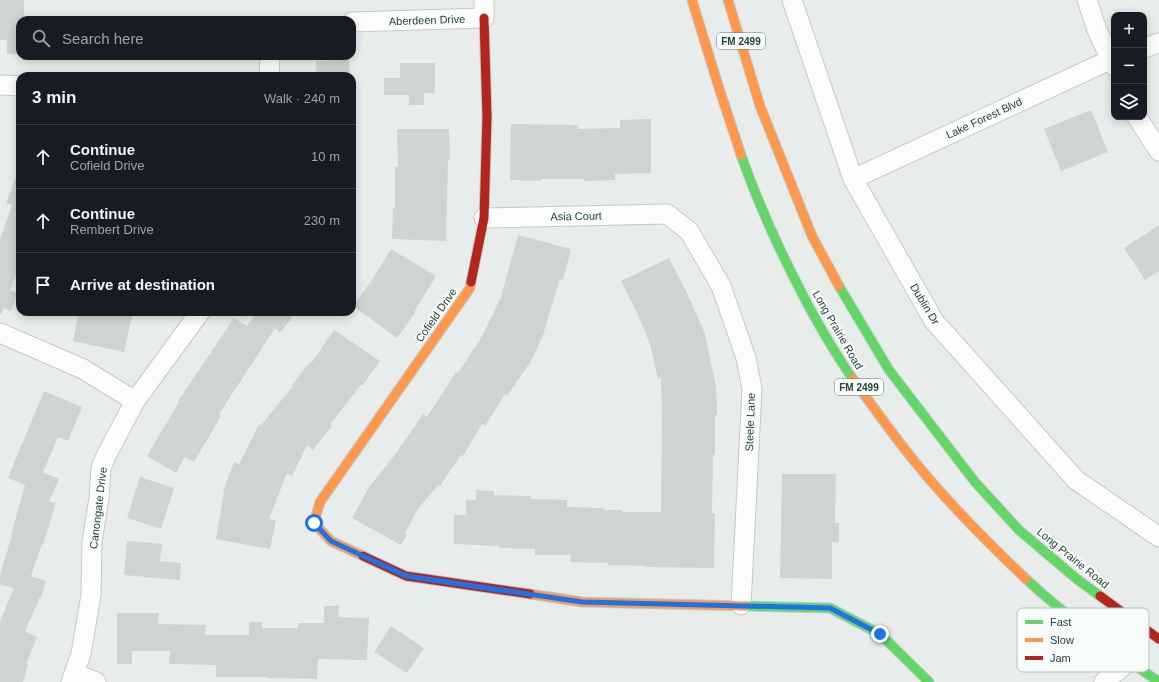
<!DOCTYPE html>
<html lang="en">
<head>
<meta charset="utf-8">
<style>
  :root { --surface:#171b24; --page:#20242c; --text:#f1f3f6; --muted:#9ea1a6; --line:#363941 }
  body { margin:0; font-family:Helvetica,sans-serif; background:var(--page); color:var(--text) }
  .controls { position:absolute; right:12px; top:12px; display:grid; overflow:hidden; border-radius:8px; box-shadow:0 2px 10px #0003 }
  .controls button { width:36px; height:36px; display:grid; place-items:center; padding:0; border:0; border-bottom:1px solid var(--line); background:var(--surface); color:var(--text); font:20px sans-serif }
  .stop { position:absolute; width:12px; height:12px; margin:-9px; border:3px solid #1a73e8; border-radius:50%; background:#fff }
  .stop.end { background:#1a73e8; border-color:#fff; box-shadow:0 1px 4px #0008 }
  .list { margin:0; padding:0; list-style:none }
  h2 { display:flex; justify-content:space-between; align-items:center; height:52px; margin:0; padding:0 16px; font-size:17px }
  h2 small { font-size:13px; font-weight:400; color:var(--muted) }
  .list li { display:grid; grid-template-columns:26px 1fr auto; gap:12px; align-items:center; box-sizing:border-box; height:64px; padding:0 16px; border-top:1px solid var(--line) }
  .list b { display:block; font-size:15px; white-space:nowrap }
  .list p { margin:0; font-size:13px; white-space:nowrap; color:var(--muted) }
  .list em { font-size:13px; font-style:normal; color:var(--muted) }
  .icon { flex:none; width:22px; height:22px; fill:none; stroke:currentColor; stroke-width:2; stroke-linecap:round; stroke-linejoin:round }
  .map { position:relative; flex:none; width:1159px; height:682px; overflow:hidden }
  .search { position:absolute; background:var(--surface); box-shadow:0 2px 10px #0003; left:16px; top:16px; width:340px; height:44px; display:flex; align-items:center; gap:10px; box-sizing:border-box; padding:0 14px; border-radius:12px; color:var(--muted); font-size:15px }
  .panel { position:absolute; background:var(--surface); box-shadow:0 2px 10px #0003; left:16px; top:72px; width:340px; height:244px; border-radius:12px }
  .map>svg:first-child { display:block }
  .building { fill:#cfd4d2 }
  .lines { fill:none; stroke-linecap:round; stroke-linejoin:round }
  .street-casing { stroke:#c5cac8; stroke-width:21 }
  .fast-casing { stroke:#c3cbc8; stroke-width:11 }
  .slow-casing { stroke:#c3cbc8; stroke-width:11 }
  .jam-casing { stroke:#c3cbc8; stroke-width:11 }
  .street { stroke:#fcfcfc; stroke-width:19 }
  .fast { stroke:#63d668; stroke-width:9 }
  .slow { stroke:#ff974d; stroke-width:9 }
  .jam { stroke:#b3261e; stroke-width:9 }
  .route { stroke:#1a73e8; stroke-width:5 }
  .labels { text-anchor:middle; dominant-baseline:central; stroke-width:4; stroke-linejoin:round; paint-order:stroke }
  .shield { fill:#f7fbf9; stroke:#637a73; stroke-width:1 }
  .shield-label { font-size:10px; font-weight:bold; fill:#24423a }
  .street-label { font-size:11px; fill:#24423a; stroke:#f7fbf9 }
  .key { fill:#f7fbf9; stroke:#b8c4c0; stroke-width:1 }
  .key-label { font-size:11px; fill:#24423a }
</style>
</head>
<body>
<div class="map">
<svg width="1159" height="682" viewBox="0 0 1159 682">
  <rect width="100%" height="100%" fill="#e8edeb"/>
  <!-- building -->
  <path class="building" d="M0 0H24V20H20V54H7V40H0Z
    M349 60 350 76H316V61Z
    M400 63H435V93H424V105H409V95H384V78H400Z
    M1091 110 1108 152 1061 171 1044 129Z
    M651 119V173L615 174V180L584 181V179H541V181L510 180 511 124 578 125V129L620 128V120Z
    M397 129H449L450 160H448L446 241 392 239 393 208H395V167H398Z
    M19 169H20V264L10 290 18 293 11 311 4 308 1 314H0V239L12 205 6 203Z
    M1159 225V271L1145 280 1124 248Z
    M518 235 571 249 563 280 560 279 544 331H545L531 361 507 396 505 394 485 426 482 424 463 456 461 455 440 486 438 485 418 509 405 533 407 534 401 545 352 518 369 487 394 456 423 414 427 417 456 372 458 373 481 338 501 297Z
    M391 249 436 276 414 312 415 313 397 338 353 306 372 280Z
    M669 258 687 293 705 334 716 386 717 415H715V455H713L712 513H715L714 568 645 567V566L608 565V563L571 562V555H535V549L499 548V546L454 544V515H466V500H476V490L494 491V495L531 496V499L567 500V507L604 508V510H622V512H661L662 419 661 378 658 379 650 344 637 313 621 281Z
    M79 312H133L124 352 73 341Z
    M257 312H296L280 333 275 328 219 414 221 416 194 462 185 457 176 473 147 456 179 402 178 401 234 318 247 326Z
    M334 330 380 361 362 386 361 385 330 424 332 426 313 450 307 445 292 476 287 473 269 519 276 520 270 549 216 539 224 491H223L234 462 239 464 259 424 261 425 293 386 292 385 310 362H312Z
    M44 391 82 407 68 441 58 437 43 472 59 479 49 501 56 503 43 545 42 544 31 576 46 581 41 597H40L25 631 37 637 26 664H28L23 682H0V621L14 588 0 584V574L12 536 11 535 25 485 8 478Z
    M782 474H836L835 523H839V543L832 542V579L780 578Z
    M140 477 174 488 161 529 127 518Z
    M127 541 162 544 160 561 181 563 180 580 124 575Z
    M324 606H339L338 617 369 618 367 660 318 659 317 679 267 678V677H216V665L169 664 170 651H132V664H117V613H159L158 624 206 625 205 635H249V622H262V628H298V623H324Z
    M391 626 424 648 407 673 374 652Z"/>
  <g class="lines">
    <!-- street casing -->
    <g class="street-casing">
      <path id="street" d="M792 0 853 179 934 321 1076 480 1159 537
        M1087 0 1097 30 1114 66
        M352 22 484 18V0
        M1144 48 1159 43
        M269 76 270 56
        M0 85 20 86
        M1137 117 1159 151
        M853 179 1114 58
        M484 218 667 214 689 231 721 286 746 358 752 389 741 605
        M0 333 83 369 135 401
        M74 673 96 682
        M71 682 81 654 91 595 92 542 99 498 101 468 106 456 135 401 200 312
        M1104 682 1128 662"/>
    </g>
    <!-- fast casing -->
    <g class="fast-casing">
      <path id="fast" d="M741 155C759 206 782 256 807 303 821 329 836 355 853 379
        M839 286 889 370 975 482 1019 530 1078 580 1100 596
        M1026 579C1067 617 1113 650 1159 682
        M745 606 830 608 880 634 929 682"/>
    </g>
    <!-- slow casing -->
    <g class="slow-casing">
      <path id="slow" d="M692 0 718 85 741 155
        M728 0 760 106 812 236 839 286
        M853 379C873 407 893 435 915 462 949 504 987 542 1026 579
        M363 556 331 541 314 523 320 502 470 288 471 282
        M530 594 582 602 745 606"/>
    </g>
    <!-- jam casing -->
    <g class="jam-casing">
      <path id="jam" d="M471 282 484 218 487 117 484 18
        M363 556 406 576 530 594
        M1100 596 1159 639"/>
    </g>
    <!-- street -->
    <use href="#street" class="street"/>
    <!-- fast -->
    <use href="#fast" class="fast"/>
    <!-- slow -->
    <use href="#slow" class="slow"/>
    <!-- jam -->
    <use href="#jam" class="jam"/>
  </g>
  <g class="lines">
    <!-- route -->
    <path class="route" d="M314 523 331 541 406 576 582 602 830 608 880 634"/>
  </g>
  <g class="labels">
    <!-- shield labels -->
    <g class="shield">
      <rect x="717" y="33" width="48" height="16" rx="3"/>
      <rect x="835" y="379" width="48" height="16" rx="3"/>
    </g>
    <g class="shield-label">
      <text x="741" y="41">FM 2499</text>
      <text x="859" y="387">FM 2499</text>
    </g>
    <!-- street labels -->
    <g class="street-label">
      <text transform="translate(427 20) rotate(-2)">Aberdeen Drive</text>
      <text transform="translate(984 118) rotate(-25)">Lake Forest Blvd</text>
      <text transform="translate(576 216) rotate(-1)">Asia Court</text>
      <text transform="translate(925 304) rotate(59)">Dublin Dr</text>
      <text transform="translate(436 315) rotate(-55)">Cofield Drive</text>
      <text transform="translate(838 330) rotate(60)">Long Prairie Road</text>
      <text transform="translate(750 422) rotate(-88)">Steele Lane</text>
      <text transform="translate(98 508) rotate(-83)">Canongate Drive</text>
      <text transform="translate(1073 558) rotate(39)">Long Prairie Road</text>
    </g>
  </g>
  <!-- legend -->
  <rect x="1017" y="608" width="132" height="64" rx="6" class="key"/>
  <rect x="1025" y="620" width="18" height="4" fill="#63d668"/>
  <rect x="1025" y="638" width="18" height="4" fill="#ff974d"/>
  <rect x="1025" y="656" width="18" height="4" fill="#b3261e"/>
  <g class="key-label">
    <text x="1050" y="626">Fast</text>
    <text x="1050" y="644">Slow</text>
    <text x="1050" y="662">Jam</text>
  </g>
</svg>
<div class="controls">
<button>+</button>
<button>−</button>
<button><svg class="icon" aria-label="layers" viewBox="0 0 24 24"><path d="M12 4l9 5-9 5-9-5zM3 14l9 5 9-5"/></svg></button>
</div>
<div class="stop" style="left:314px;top:523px"></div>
<div class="stop end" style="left:880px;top:634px"></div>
<div class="search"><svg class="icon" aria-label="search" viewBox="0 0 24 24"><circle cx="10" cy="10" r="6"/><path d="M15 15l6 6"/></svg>Search here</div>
<section class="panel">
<h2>3 min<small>Walk · 240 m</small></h2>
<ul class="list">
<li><svg class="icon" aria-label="ahead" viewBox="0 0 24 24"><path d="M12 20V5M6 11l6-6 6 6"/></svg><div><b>Continue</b><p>Cofield Drive</p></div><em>10 m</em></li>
<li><svg class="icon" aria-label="ahead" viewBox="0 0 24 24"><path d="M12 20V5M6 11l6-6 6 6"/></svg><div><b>Continue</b><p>Rembert Drive</p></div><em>230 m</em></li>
<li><svg class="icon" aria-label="arrive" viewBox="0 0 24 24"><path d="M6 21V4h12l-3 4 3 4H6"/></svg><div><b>Arrive at destination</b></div></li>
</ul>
</section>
</div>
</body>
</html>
